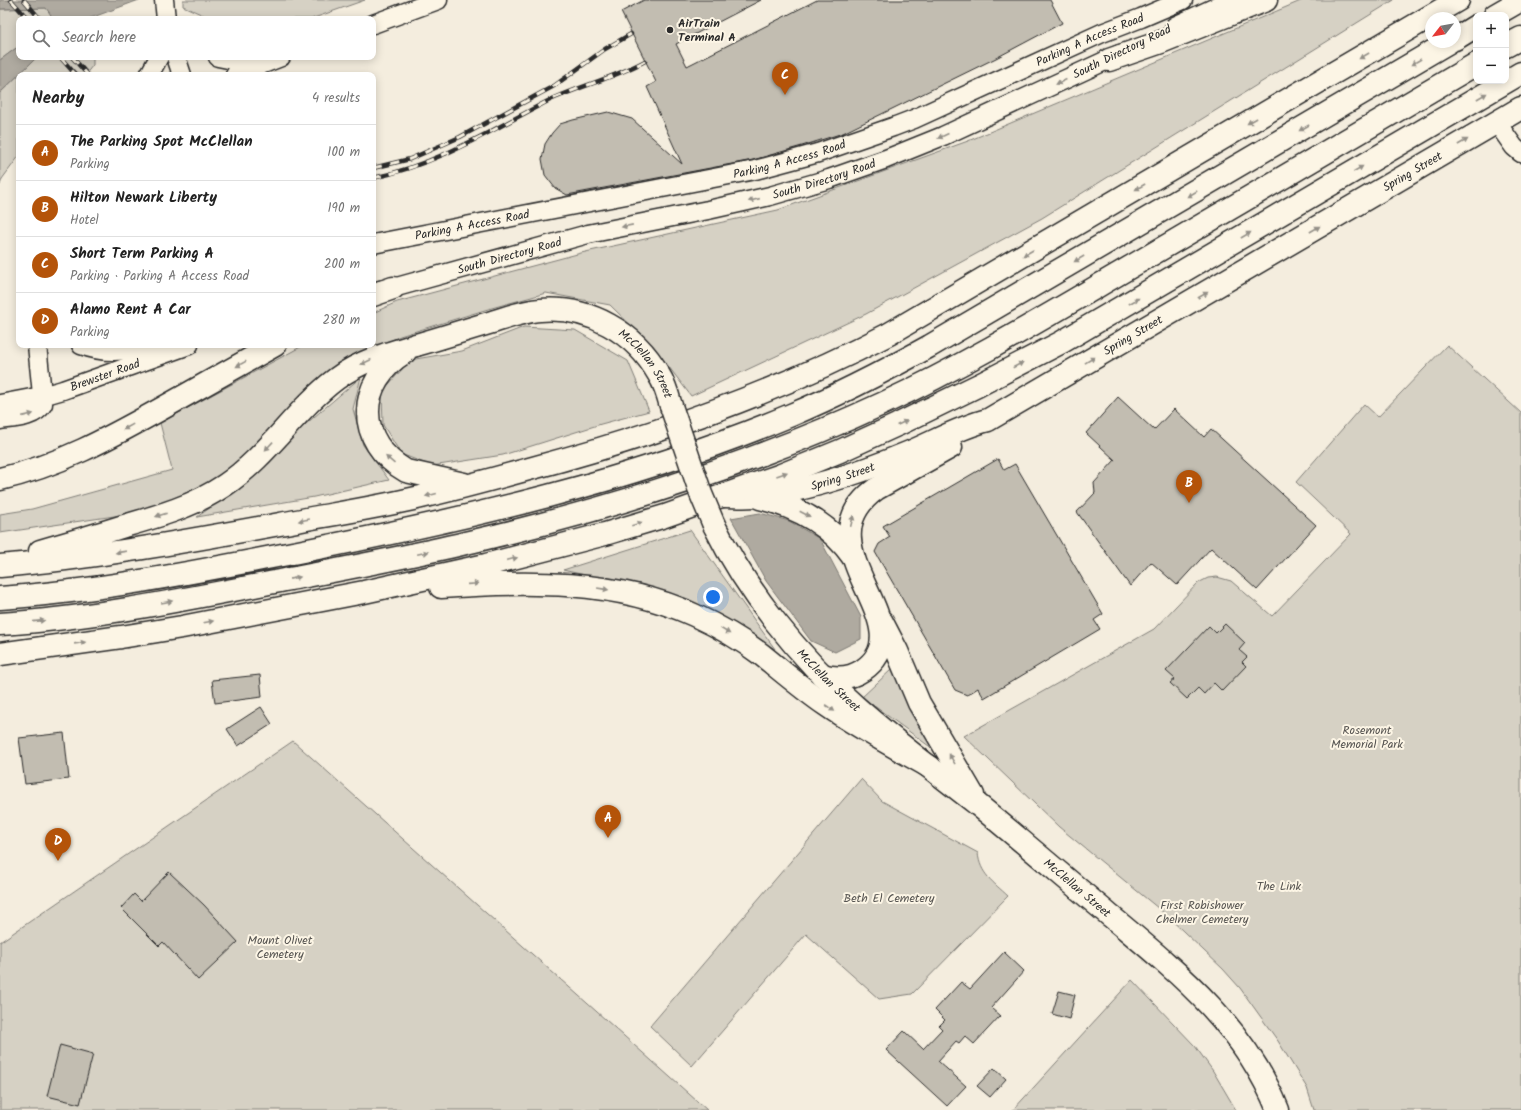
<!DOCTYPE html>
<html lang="en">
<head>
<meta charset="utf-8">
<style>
  :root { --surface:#fff; --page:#f6f6f6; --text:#222; --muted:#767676; --line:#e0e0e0; --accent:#b45309 }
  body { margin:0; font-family:Kalam,sans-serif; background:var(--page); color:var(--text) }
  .controls { position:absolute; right:12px; top:12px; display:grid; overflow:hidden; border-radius:8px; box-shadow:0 2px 10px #0003 }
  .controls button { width:36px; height:36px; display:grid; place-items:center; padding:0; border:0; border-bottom:1px solid var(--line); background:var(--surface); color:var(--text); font:20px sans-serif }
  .compass { position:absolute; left:1425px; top:12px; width:36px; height:36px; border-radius:50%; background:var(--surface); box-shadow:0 2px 10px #0003; rotate:239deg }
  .you { position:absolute; left:713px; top:597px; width:14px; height:14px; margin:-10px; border:3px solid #fff; border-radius:50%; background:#1a73e8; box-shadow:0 0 0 6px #1a73e833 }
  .badge { display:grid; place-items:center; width:26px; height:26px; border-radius:50%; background:var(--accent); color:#fff; font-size:13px; font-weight:700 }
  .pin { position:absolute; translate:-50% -33px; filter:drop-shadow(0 1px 2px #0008) }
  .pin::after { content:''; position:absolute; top:21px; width:14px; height:12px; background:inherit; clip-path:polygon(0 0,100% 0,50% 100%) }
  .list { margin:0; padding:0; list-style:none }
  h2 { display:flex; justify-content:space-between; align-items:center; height:52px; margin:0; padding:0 16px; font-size:17px }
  h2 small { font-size:13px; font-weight:400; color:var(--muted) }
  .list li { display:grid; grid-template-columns:26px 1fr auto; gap:12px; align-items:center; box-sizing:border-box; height:56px; padding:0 16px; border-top:1px solid var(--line) }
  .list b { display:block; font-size:15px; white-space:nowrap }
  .list p { margin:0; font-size:13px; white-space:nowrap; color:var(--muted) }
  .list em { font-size:13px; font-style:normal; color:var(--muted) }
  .icon { flex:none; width:22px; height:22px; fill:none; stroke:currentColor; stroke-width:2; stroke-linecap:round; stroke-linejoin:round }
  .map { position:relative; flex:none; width:1521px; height:1110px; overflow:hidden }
  .search { position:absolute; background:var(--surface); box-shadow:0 2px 10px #0003; left:16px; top:16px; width:360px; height:44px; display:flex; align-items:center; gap:10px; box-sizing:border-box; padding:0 14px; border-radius:8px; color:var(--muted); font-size:15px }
  .panel { position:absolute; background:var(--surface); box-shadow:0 2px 10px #0003; left:16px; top:72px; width:360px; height:276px; border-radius:8px }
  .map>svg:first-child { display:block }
  .green { fill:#d6d1c4; stroke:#807e78 }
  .water { fill:#afaaa0; stroke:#7a7771 }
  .building { fill:#c2bdb1; stroke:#2b2b2b }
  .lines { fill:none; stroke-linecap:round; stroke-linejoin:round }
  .minor-casing { stroke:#2b2b2b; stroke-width:21 }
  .major-casing { stroke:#2b2b2b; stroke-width:25 }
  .highway-casing { stroke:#2b2b2b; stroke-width:25 }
  .minor { stroke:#fcf5e5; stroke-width:18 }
  .major { stroke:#fcf5e5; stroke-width:22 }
  .highway { stroke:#fcf5e5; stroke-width:22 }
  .rail-casing { stroke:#2b2b2b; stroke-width:4.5 }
  .rail { stroke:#fcf5e5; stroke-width:3; stroke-dasharray:9; stroke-linecap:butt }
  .major-bridge-casing { stroke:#2b2b2b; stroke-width:25; stroke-linecap:butt }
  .major-bridge { stroke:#fcf5e5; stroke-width:22 }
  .oneway { fill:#949088 }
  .poi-dot { fill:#2b2b2b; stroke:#fcf5e5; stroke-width:1.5 }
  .labels { text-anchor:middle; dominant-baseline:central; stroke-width:4; stroke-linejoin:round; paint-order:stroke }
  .poi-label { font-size:12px; font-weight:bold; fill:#2b2b2b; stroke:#fcf5e5; text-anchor:start }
  .street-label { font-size:12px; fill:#2b2b2b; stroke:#fcf5e5 }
  .park-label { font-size:12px; fill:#565451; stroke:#fcf5e5 }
</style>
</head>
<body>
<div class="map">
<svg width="1521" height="1110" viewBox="0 0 1521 1110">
  <rect width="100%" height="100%" fill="#f4edde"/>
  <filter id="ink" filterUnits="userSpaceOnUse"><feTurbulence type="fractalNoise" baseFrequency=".025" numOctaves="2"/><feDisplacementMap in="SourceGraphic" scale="8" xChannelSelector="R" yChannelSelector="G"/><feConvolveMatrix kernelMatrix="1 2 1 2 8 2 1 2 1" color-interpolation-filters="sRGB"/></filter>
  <g filter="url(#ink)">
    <!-- green -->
    <path class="green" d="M183 0H365L311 19H212L183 6Z
      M1303 0H1394L1042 218 866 314 691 396 656 350 610 305 546 293 488 309 400 336 322 375 238 466 207 487 167 504 121 515 0 533V514L32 509 172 470 160 423 304 345H373V313L397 302 581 253 778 210 968 141Z
      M47 8 51 15 47 19H19V46L0 60V9Z
      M37 57H93V65L85 75H19V156L2 179 0 185V93Z
      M524 327 575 330 628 361 649 411 601 424 503 455 432 466 401 454 383 425 382 392 410 360 462 351Z
      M1447 345 1521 413V1110H1314L1307 1088 1278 1041 1240 988 1223 969 1164 913 1059 827 964 736 1154 629 1198 583 1208 578 1217 577 1231 581 1272 616 1351 534 1296 482 1364 404 1378 417Z
      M361 377 353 409 363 445 389 480 314 497 197 517 228 495 300 429Z
      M690 530 775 649 688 599 563 570Z
      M892 669 933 749 862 697Z
      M293 741 707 1110H0V942Z
      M861 779 882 801 978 853C980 874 993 882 1008 896L912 994 879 999 806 934 692 1066 650 1026Z
      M1132 980 1195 1046 1213 1071 1236 1110H1013Z"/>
    <!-- water -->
    <path class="water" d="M0 0H139L88 19H47L51 15 46 8 0 9Z
      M19 46V57H37L0 93V60Z
      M760 513 789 521 820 539 861 617V639L835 652 811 641 766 581 731 518Z"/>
    <!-- building -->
    <path class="building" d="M644 0H761L676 44 687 66 817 0H1050L1062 23 996 58 843 133 802 146 753 160 567 195 555 188 545 175 542 159 545 144 552 133 560 124 573 120 608 112 632 119 682 164 647 87 656 82 621 12Z
      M1118 397 1154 430 1174 409 1204 437 1211 429 1316 525 1257 590 1211 548 1177 585 1151 562 1130 586 1077 512 1095 493 1094 483 1115 460 1086 433Z
      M998 459 1004 470 1015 464 1103 614 1094 620 1100 629 984 698 978 688 967 695 955 690 875 552 879 544 890 537 883 526Z
      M1225 624 1245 643 1239 650 1247 657 1242 662 1246 666 1222 691 1214 683 1204 694 1198 688 1187 699 1170 683 1175 679 1166 671 1209 626 1216 633Z
      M260 675 262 697 215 703 212 680Z
      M261 707 272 724 238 746 227 729Z
      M64 733 69 779 25 784 19 738Z
      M169 872 204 905 238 942 198 980 163 942 159 946 121 908 134 894 141 901Z
      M1004 952 1024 971 991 1008 1000 1016 974 1044 965 1036 959 1043 956 1041 938 1061 966 1086 947 1106 886 1050 904 1031 923 1049 942 1029 939 1026 945 1020 935 1010 961 982 970 989Z
      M1059 991 1075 995 1069 1019 1052 1014Z
      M60 1045 93 1054 80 1104 47 1096Z
      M994 1068 1006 1079 990 1097 977 1086Z"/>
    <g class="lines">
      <!-- minor casing -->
      <g class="minor-casing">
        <g id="minor">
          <path d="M164 0 166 19"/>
          <path d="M373 24 438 0"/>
          <path d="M1175 26 1231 0"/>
          <path d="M176 57 182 75"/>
          <path d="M218 57 258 65"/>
          <path d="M149 75 159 57"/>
          <path d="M235 75 281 57"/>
          <path d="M1497 123 1514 147 1521 153"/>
          <path id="s1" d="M373 244 755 170 818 153 893 127 914 119 1102 33 1141 18 1183 0"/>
          <path id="s2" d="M380 290 393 288 588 234 708 210 770 196 829 179 886 159 943 136 1120 54"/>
          <path d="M81 345C106 354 123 352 148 345"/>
          <path id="s3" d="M0 404 42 396 63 390 189 345"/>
          <path d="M0 420C14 418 35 418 43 404L37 345"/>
        </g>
      </g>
      <!-- major casing -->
      <g class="major-casing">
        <g id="major">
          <path id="s4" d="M416 345C441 338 465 330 489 323 506 318 523 311 540 310 589 306 635 332 659 375 665 384 668 395 671 406"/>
          <path id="s5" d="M724 496C734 496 744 497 754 496 806 492 862 472 910 452 936 441 960 427 988 420L1521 108"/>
          <path d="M760 498C798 507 830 524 853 557"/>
          <path id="s6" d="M714 525C747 592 798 656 855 706 894 741 936 772 977 804 1021 840 1064 877 1107 913 1175 970 1244 1024 1278 1110"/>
          <path d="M882 622 897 651 919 703 973 795"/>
          <path d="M822 675C836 679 850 679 863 670 928 625 797 546 876 489L951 447"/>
        </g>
      </g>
      <!-- highway casing -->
      <g class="highway-casing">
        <path id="highway" d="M1495 15 1521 0
          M1455 39 1476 26
          M1506 46 1521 38
          M1109 60 1161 42 1266 0
          M373 295 393 288
          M405 352C356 382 355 442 406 471L464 484
          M0 479C58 466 109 438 161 409 199 388 237 366 275 345
          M40 551C68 543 96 535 124 526 159 516 194 506 225 485 268 456 295 410 336 379 360 361 388 353 416 345
          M0 566C94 558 187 541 280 524 327 515 375 508 421 497 457 489 493 479 529 469 653 436 774 394 889 334L1458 0
          M441 587C525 581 616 579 694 615 718 626 741 639 762 655 783 672 804 690 826 705 859 728 895 747 930 767
          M0 598C100 591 200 571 298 552 466 519 633 481 791 415 839 395 885 371 930 346L1449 42
          M0 624C96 618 191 598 285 580 348 568 412 556 474 541 614 508 753 464 884 403 974 361 1058 309 1144 259 1254 194 1365 129 1476 64
          M0 654 121 637 182 627 364 592 486 565 605 534 665 516 781 475 840 451 897 425 979 385 1062 342 1521 73"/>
      </g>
      <!-- minor -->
      <use href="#minor" class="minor"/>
      <!-- major -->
      <use href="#major" class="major"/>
      <!-- highway -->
      <use href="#highway" class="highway"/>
      <!-- rail casing -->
      <g class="rail-casing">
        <path id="rail" d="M11 0 28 19
          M24 0 40 19
          M60 57 76 75
          M72 57 88 75
          M373 168 410 159 460 137 554 86 605 49 631 34
          M373 178C438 164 490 131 548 101 580 86 614 78 645 61"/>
      </g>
      <!-- rail -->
      <use href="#rail" class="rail"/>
      <!-- major-bridge casing -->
      <g class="major-bridge-casing">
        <path id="major-bridge" d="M671 406 701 494 714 525"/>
      </g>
      <!-- major-bridge -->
      <use href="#major-bridge" class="major-bridge"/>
    </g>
    <!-- one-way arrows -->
    <defs><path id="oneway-solid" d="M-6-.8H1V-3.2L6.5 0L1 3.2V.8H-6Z"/></defs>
    <g class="oneway">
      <use href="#oneway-solid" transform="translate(1364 56) rotate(150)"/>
      <use href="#oneway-solid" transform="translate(1416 62) rotate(150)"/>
      <use href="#oneway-solid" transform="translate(1061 82) rotate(155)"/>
      <use href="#oneway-solid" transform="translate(1482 96) rotate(-30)"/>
      <use href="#oneway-solid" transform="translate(1252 121) rotate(150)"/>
      <use href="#oneway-solid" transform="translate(1304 128) rotate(150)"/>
      <use href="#oneway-solid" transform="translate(943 136) rotate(156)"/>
      <use href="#oneway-solid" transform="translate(1463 142) rotate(-30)"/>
      <use href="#oneway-solid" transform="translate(1358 169) rotate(-30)"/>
      <use href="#oneway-solid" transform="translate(1140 187) rotate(150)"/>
      <use href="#oneway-solid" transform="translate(1192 194) rotate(150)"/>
      <use href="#oneway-solid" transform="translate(754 200) rotate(167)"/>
      <use href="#oneway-solid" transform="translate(627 226) rotate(169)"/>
      <use href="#oneway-solid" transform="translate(1315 229) rotate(-30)"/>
      <use href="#oneway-solid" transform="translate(1246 235) rotate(-30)"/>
      <use href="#oneway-solid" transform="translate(1028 253) rotate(150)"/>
      <use href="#oneway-solid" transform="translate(1079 259) rotate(150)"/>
      <use href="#oneway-solid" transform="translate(1203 295) rotate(-30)"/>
      <use href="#oneway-solid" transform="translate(1134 301) rotate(-30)"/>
      <use href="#oneway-solid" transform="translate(1090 360) rotate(-31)"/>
      <use href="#oneway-solid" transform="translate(366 362) rotate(156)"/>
      <use href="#oneway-solid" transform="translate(241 364) rotate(151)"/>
      <use href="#oneway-solid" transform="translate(1018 365) rotate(-28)"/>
      <use href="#oneway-solid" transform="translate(28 415) rotate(-13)"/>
      <use href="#oneway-solid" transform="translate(902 423) rotate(-25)"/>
      <use href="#oneway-solid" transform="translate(128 427) rotate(151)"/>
      <use href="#oneway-solid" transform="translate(269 446) rotate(133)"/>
      <use href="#oneway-solid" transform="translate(390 460) rotate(-139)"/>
      <use href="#oneway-solid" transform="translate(782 474) rotate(-20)"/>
      <use href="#oneway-solid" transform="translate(431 495) rotate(166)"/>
      <use href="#oneway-solid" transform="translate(805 514) rotate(27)"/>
      <use href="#oneway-solid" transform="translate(161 515) rotate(162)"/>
      <use href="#oneway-solid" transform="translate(304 520) rotate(170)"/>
      <use href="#oneway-solid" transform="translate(852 521) rotate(-76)"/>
      <use href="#oneway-solid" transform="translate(637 524) rotate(-17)"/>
      <use href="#oneway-solid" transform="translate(121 552) rotate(172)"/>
      <use href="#oneway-solid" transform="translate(423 553) rotate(-12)"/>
      <use href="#oneway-solid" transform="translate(512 559) rotate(-14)"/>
      <use href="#oneway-solid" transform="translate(295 578) rotate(-11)"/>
      <use href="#oneway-solid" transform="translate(473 584) rotate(-4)"/>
      <use href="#oneway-solid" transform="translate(603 589) rotate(9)"/>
      <use href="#oneway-solid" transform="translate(167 602) rotate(-10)"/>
      <use href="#oneway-solid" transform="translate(39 621) rotate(-6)"/>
      <use href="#oneway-solid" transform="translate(208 622) rotate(-10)"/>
      <use href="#oneway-solid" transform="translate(725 631) rotate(31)"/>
      <use href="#oneway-solid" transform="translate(80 643) rotate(-8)"/>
      <use href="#oneway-solid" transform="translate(830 708) rotate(35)"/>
      <use href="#oneway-solid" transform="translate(952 759) rotate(-120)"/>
    </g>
  </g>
  <!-- markers -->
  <circle class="poi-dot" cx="670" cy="30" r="4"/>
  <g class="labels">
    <!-- poi labels -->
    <g class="poi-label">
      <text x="678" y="23">AirTrain<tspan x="678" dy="14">Terminal A</tspan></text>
    </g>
    <!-- street labels -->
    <g class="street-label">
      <text stroke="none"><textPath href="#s1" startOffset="749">Parking A Access Road</textPath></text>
      <text transform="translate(1122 52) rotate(-26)">South Directory Road</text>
      <text stroke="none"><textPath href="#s1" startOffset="425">Parking A Access Road</textPath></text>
      <text stroke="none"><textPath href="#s5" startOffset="769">Spring Street</textPath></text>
      <text stroke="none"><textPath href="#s2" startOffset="458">South Directory Road</textPath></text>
      <text stroke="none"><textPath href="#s1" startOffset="101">Parking A Access Road</textPath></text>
      <text stroke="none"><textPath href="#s2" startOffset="134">South Directory Road</textPath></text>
      <text stroke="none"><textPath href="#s5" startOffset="445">Spring Street</textPath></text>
      <text stroke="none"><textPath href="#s4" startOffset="255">McClellan Street</textPath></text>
      <text stroke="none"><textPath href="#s3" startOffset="109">Brewster Road</textPath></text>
      <text stroke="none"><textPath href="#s5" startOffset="121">Spring Street</textPath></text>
      <text stroke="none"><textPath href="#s6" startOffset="194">McClellan Street</textPath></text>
      <text stroke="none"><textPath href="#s6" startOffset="518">McClellan Street</textPath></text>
    </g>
    <!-- park labels -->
    <g class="park-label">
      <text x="1367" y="730">Rosemont<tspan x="1367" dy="14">Memorial Park</tspan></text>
      <text x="1279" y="886">The Link</text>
      <text x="889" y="898">Beth El Cemetery</text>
      <text x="1202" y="905">First Robishower<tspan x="1202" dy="14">Chelmer Cemetery</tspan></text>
      <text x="280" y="940">Mount Olivet<tspan x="280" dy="14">Cemetery</tspan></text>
    </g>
  </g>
</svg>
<div class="controls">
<button>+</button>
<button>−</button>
</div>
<svg class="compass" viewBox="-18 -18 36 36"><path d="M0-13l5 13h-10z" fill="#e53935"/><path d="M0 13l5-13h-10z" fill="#767676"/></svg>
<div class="you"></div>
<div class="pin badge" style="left:608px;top:838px">A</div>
<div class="pin badge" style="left:1189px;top:503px">B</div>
<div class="pin badge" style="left:785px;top:95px">C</div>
<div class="pin badge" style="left:58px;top:861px">D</div>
<div class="search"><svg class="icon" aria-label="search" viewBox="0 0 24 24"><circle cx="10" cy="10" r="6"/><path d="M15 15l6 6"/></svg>Search here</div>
<section class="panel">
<h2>Nearby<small>4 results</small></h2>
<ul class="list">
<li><span class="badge">A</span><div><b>The Parking Spot McClellan</b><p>Parking</p></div><em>100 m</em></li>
<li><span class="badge">B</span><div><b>Hilton Newark Liberty</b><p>Hotel</p></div><em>190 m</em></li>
<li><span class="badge">C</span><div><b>Short Term Parking A</b><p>Parking · Parking A Access Road</p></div><em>200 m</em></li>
<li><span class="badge">D</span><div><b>Alamo Rent A Car</b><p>Parking</p></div><em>280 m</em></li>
</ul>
</section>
</div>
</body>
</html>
